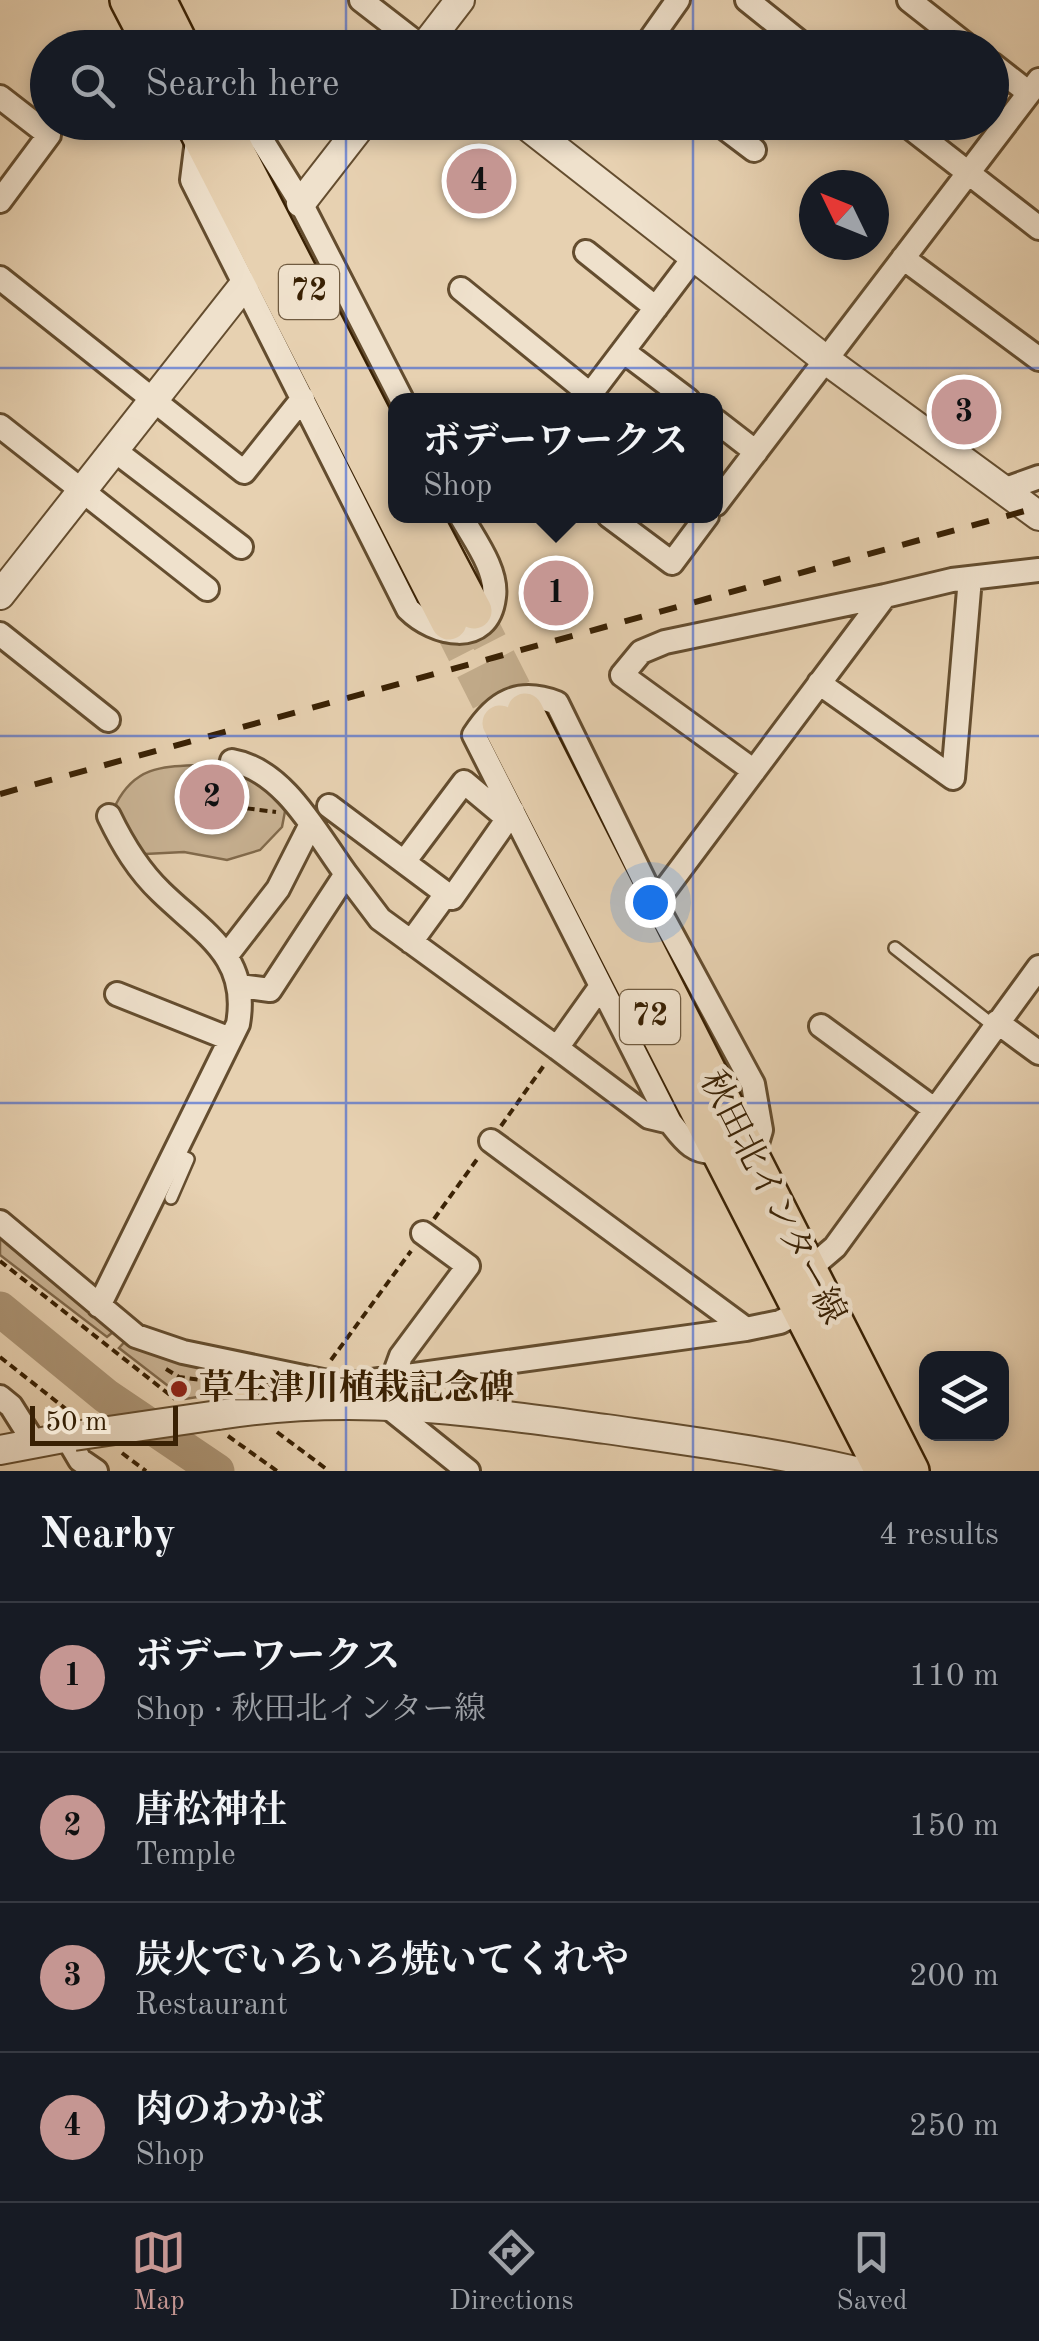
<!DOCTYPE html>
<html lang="en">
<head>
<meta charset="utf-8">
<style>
  :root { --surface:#171b24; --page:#20242c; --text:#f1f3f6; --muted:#9ea1a6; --line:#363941; --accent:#c59692 }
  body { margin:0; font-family:"Old Standard TT","Noto Serif JP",serif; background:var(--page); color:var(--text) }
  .controls { position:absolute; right:30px; bottom:30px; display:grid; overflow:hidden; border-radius:20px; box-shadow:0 5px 15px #0003 }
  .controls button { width:90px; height:90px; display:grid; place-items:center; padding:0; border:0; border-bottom:2px solid var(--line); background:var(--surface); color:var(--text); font:50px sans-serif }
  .compass { position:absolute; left:799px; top:170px; width:90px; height:90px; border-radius:50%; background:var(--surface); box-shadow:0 5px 15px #0003; rotate:313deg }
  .scale { position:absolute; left:30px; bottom:25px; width:148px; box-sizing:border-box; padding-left:10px; border:5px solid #392104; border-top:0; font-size:28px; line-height:35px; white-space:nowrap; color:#392104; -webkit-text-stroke:8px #efe1cc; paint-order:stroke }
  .you { position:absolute; left:650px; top:902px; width:35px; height:35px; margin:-25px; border:8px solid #fff; border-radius:50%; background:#1a73e8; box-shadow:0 0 0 15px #1a73e833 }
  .badge { display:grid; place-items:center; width:65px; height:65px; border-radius:50%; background:var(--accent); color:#111; font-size:32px; font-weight:700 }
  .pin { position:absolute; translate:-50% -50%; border:5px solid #fff; box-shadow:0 2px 10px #0006 }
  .popup { position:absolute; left:388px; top:393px; width:335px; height:130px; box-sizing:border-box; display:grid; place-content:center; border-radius:20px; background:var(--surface); filter:drop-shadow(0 2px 8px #0005); font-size:32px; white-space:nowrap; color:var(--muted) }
  .popup b { font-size:38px; color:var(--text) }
  .popup::after { content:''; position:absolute; left:50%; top:100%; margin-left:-20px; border:20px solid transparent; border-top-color:var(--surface) }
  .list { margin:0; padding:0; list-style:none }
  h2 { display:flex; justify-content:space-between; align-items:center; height:130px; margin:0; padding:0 40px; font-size:42px }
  h2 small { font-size:32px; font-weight:400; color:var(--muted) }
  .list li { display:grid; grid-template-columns:65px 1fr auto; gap:30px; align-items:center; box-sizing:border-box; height:150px; padding:0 40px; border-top:2px solid var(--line) }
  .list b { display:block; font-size:38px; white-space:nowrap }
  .list p { margin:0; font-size:32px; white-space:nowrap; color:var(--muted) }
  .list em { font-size:32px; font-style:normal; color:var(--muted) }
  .icon { flex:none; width:55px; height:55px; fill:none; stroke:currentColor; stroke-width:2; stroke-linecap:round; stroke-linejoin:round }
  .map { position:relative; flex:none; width:1039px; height:1471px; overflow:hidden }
  .search { position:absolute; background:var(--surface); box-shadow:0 5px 15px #0003; left:30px; right:30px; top:30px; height:110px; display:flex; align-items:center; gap:25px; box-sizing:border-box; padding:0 35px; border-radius:55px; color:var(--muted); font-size:38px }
  .sheet { height:730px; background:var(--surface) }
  nav { display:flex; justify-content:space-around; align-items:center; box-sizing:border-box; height:140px; border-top:2px solid var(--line); background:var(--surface); font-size:28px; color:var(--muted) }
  nav a { display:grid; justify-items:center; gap:5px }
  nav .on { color:var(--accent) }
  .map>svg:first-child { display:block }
  .green { fill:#c9b394; stroke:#816a4c; stroke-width:2.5 }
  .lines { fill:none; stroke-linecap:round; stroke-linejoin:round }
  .river { stroke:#ac9576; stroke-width:35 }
  .primary-tunnel { stroke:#c4ae8e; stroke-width:35; stroke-dasharray:35 18; stroke-linecap:butt }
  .service-casing { stroke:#644d2f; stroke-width:16 }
  .minor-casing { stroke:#644d2f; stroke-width:28 }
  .tertiary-casing { stroke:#644d2f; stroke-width:32 }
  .primary-casing { stroke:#392104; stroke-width:40 }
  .path { stroke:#392104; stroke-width:4; stroke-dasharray:8 5; stroke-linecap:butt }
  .service { stroke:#efe1cc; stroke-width:11 }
  .minor { stroke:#efe1cc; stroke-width:22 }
  .tertiary { stroke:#efe1cc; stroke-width:28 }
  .primary { stroke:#e7d1b1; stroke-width:35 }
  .rail { stroke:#392104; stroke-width:6; stroke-dasharray:18 18; stroke-linecap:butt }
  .tertiary-bridge-casing { stroke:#644d2f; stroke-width:32; stroke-linecap:butt }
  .tertiary-bridge { stroke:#efe1cc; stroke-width:28 }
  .grid { fill:none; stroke:#1d4ed8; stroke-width:2.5; stroke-opacity:0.55 }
  .poi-dot { fill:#8f2418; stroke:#efe1cc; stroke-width:4 }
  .labels { text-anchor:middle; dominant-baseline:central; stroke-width:9; stroke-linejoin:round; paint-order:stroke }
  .shield { fill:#efe1cc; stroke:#705b40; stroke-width:2.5 }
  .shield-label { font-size:32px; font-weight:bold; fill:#392104 }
  .street-label { font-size:35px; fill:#392104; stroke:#efe1cc }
  .poi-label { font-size:35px; font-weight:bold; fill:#392104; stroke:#efe1cc; text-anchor:start }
</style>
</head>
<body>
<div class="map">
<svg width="1039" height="1471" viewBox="0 0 1039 1471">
  <rect width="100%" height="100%" fill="#e7d1b1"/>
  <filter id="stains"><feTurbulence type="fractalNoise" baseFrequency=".002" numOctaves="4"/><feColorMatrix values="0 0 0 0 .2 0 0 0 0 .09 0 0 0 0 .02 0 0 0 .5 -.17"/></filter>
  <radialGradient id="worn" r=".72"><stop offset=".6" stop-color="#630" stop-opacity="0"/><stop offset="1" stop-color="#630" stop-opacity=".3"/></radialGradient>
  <!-- green -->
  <path class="green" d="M218 764 270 784 287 801 282 827 260 850 227 860 184 852 145 854 131 845 116 804C139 759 174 768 218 764Z
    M0 1231 112 1328 113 1332 107 1337 0 1255Z
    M129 1337 261 1379 276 1385 185 1399 119 1348Z"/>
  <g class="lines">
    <!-- river -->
    <path class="river" d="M0 1309 106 1396 217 1471"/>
    <!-- primary-tunnel -->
    <path class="primary-tunnel" d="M474 611 525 711
      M449 622 500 723"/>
    <!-- service casing -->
    <g class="service-casing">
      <path id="service" d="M895 948 994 1026
        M171 1198 188 1159 177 1154"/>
    </g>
    <!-- minor casing -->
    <g class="minor-casing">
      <path id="minor" d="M361 0 423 48
        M747 0 807 48
        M909 0 970 48
        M644 48 678 0
        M992 64 1029 93
        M0 97 49 135 0 201
        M245 122 263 142 301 203 402 400
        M717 122 754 150
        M903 122 1039 228
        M198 132 192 180 408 609C434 635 488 648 494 597 498 570 473 538 461 516
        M586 252 656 308
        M903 258 1039 359
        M0 278 244 472 303 398
        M461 289 591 395
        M623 351 688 400
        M586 400 695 256
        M716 421 756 452
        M0 426 207 589
        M114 450 241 547
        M1003 490 1039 477
        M716 504 1039 80
        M609 516 672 563 707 516
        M0 634 108 720
        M819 683 953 778 970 578
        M232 761C284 770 316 833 346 874L270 990 239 986
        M754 771 622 675 641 652 665 642 885 596
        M329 806 452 898 513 811
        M404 862 464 782 507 818
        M346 874 380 919 557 1048 601 986
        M655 903 885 596 952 580 1039 570
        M411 942 446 894
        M227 955 278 889 310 826
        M117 994 230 1039
        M997 1022 1039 1053
        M821 1026 934 1109
        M557 1048 649 1117 670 1122
        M491 1141 746 1329
        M718 1151C694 1155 684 1140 670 1122L474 735C495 702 518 688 557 703L655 903 753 1084 761 1130 752 1160
        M0 1222 136 1336 183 1352 342 1385 746 1329 780 1322 811 1306
        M801 1276 835 1247 1039 967
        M99 1306 238 1024C250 956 203 933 161 892 138 870 123 845 109 816
        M393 1378 401 1356 468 1266 423 1233
        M0 1397 11 1406 35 1444
        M382 1402 468 1471
        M67 1438 80 1460 96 1471"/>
    </g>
    <!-- tertiary casing -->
    <g class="tertiary-casing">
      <path id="tertiary" d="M423 48 460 0
        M522 122 826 360 1039 516
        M301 203 364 122
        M0 595 244 285
        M218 1415C353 1393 472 1411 606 1429 689 1441 773 1452 855 1471
        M0 1450 74 1436"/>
    </g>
    <!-- primary casing -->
    <g class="primary-casing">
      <path id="primary" d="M128 0 153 48
        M158 0 182 48
        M193 122 449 622
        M221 122 396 461
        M424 516 474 611
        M525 711 911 1471
        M500 723 883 1471"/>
    </g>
    <!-- path -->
    <path class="path" d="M195 802 276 812
      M501 1126 545 1064
      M434 1219 478 1158
      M0 1261 175 1399
      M0 1357 71 1413
      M331 1360 411 1251
      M166 1369 179 1377 223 1383
      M277 1432 329 1471
      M228 1436 277 1471
      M122 1453 146 1471"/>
    <!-- service -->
    <use href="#service" class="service"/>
    <!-- minor -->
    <use href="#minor" class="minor"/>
    <!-- tertiary -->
    <use href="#tertiary" class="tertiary"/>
    <!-- primary -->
    <use href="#primary" class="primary"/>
    <!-- rail -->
    <path class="rail" d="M0 794 1039 507"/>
    <!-- tertiary-bridge casing -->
    <g class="tertiary-bridge-casing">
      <path id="tertiary-bridge" d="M74 1436 218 1415"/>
    </g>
    <!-- tertiary-bridge -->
    <use href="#tertiary-bridge" class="tertiary-bridge"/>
  </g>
  <!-- grid -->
  <path class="grid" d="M346 0V48M693 0V48M346 122V1471M693 122V1471M0 368H1039M0 736H1039M0 1103H1039"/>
  <!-- markers -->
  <circle class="poi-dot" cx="179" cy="1389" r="10"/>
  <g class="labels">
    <!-- shield labels -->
    <g class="shield">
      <rect x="279" y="265" width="60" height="54" rx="8"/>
      <rect x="620" y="990" width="60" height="54" rx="8"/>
    </g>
    <g class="shield-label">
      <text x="309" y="292">72</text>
      <text x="650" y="1017">72</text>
    </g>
    <!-- street labels -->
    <g class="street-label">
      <text transform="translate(772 1198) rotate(63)">秋田北インター線</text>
    </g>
    <!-- poi labels -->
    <g class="poi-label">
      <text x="199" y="1389">草生津川植栽記念碑</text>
    </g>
  </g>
  <rect width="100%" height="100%" filter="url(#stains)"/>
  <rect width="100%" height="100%" fill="url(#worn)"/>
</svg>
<div class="controls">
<button><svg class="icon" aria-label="layers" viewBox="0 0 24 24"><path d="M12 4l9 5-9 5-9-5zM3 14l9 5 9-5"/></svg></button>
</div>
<svg class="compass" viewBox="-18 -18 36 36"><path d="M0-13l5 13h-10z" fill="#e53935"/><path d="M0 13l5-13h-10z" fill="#9ea1a6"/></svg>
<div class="scale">50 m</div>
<div class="you"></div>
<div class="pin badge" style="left:556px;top:593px">1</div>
<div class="popup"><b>ボデーワークス</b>Shop</div>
<div class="pin badge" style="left:212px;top:797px">2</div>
<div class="pin badge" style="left:964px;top:412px">3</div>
<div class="pin badge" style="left:479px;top:181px">4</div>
<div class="search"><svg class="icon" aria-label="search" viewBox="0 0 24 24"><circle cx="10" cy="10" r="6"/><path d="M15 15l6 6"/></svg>Search here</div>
</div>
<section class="sheet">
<h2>Nearby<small>4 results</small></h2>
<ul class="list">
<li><span class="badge">1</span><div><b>ボデーワークス</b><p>Shop · 秋田北インター線</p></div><em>110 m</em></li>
<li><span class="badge">2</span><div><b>唐松神社</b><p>Temple</p></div><em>150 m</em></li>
<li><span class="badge">3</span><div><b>炭火でいろいろ焼いてくれや</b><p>Restaurant</p></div><em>200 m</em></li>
<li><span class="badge">4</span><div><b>肉のわかば</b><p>Shop</p></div><em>250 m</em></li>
</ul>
</section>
<nav>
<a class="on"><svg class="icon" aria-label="map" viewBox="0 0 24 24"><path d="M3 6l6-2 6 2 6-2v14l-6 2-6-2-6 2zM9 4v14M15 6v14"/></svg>Map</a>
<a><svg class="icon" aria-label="directions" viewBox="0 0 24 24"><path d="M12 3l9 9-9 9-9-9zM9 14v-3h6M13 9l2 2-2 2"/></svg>Directions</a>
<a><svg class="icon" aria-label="saved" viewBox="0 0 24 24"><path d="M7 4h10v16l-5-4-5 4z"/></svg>Saved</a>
</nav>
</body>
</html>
